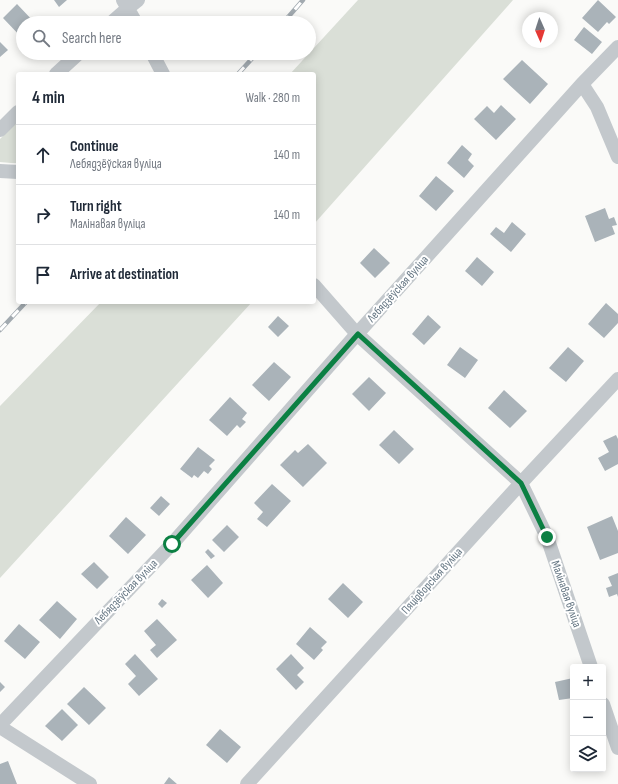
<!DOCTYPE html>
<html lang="en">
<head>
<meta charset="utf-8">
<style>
  :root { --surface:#fff; --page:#f2f2f3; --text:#1f2937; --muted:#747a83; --line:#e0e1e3 }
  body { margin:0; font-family:"Sofia Sans Condensed",sans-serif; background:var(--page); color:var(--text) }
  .controls { position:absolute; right:12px; bottom:12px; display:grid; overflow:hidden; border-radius:4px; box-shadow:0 2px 10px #0003 }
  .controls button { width:36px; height:36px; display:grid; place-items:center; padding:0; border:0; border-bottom:1px solid var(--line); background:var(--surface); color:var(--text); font:20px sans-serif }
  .compass { position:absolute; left:522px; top:12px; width:36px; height:36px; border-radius:50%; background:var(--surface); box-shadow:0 2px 10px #0003; rotate:177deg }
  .stop { position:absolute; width:12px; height:12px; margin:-9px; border:3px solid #0b8043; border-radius:50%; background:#fff }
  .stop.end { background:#0b8043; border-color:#fff; box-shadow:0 1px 4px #0008 }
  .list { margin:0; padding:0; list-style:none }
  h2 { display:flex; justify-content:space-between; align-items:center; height:52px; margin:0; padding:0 16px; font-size:17px }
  h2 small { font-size:13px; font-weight:400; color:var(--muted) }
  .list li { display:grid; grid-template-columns:26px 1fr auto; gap:12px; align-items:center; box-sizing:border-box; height:60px; padding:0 16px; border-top:1px solid var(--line) }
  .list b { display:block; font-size:15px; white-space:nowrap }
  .list p { margin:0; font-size:13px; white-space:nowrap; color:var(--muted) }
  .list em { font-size:13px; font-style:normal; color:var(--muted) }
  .icon { flex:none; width:22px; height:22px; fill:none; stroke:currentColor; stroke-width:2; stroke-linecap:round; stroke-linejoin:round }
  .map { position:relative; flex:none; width:618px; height:784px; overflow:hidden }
  .search { position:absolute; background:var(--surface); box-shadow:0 2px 10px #0003; left:16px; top:16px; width:300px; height:44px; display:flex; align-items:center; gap:10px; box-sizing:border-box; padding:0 14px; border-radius:22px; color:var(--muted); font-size:15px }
  .panel { position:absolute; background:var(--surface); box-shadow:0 2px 10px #0003; left:16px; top:72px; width:300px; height:232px; border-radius:4px }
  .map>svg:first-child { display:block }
  .green { fill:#dadfd7 }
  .building { fill:#aab3b9 }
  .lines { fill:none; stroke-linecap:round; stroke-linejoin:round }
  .minor { stroke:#c3c8cc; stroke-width:14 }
  .rail-casing { stroke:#a2aab0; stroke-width:4.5 }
  .rail { stroke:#fff; stroke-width:3; stroke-dasharray:9; stroke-linecap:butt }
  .route { stroke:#0b8043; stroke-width:5 }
  .labels { text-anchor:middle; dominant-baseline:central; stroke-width:4; stroke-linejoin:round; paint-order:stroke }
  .street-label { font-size:12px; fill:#657683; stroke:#fff }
</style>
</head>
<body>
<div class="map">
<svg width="618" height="784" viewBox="0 0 618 784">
  <rect width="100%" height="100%" fill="#fafaf8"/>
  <!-- green -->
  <path class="green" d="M358 0H513L314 224V74H290Z
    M18 121V163H11L0 162V139Z
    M101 302H252L0 578V406Z"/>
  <!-- building -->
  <path class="building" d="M54 0H67L59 7Z
    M598 0 616 17 609 24 607 22 598 32 582 18Z
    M17 4 35 23H23V39L3 18Z
    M584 27 602 42 592 54 574 40Z
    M0 42 8 50 0 57Z
    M522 60 548 84 530 104 503 79Z
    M501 105 516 119 496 140 474 119 487 106 494 113Z
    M462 145 472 154 468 160 474 166 464 178 447 163Z
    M436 176 454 191 436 211 419 196Z
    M605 208 609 219 614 217 617 225 612 226 615 234 595 242 585 216Z
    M512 222 526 234 511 252 490 234 496 227 504 233Z
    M374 248 390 263 375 278 360 263Z
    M477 257 494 272 482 286 465 271Z
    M606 303 618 314V323L604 338 588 324Z
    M428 315 441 327 424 345 412 334Z
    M278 316 289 326 278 337 268 327Z
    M460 347 478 360 465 378 447 365Z
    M568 347 584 361 566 382 549 368Z
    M274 362 291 377 269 401 252 385Z
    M369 377 386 393 369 411 352 394Z
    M504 390 527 411 510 428 488 408Z
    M230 397 247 413 242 419 246 422 240 428 237 425 227 436 209 420Z
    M394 430 414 449 399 464 379 445Z
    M616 435 618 439V464L605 471 598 458 609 452 603 441Z
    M308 444 327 463 303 487 280 465 295 450 298 453Z
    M198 447 215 460 209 466 212 469 208 474 204 471 198 478 194 475 192 478 180 469Z
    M272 484 291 501 267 527 257 519 263 512 254 503Z
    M161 496 170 504 159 516 150 508Z
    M612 516 618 531V553L600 560 587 527Z
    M126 517 146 535 128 554 109 536Z
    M227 525 239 537 224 552 212 540Z
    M208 549 215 556 211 559 205 552Z
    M94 562 109 577 97 589 81 574Z
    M207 565 223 583 208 598 191 580Z
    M618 573V597L617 594 609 597 606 588 612 586 608 577Z
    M343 583 363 602 348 618 328 599Z
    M162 599 167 603 162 608 158 604Z
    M57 601 77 619 60 639 39 620Z
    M157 619 177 640 157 658 150 650 156 645 144 631Z
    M19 624 40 642 25 659 4 641Z
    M310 627 327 642 321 648 323 650 314 660 296 644Z
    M135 654 158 679 139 696 128 684 136 676 125 664Z
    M291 654 304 668 297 675 304 682 296 690 276 669Z
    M573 678V698L559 700 555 682Z
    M0 682 5 687 0 692Z
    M84 687 106 708 89 725 67 704Z
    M62 709 78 725 62 741 45 726Z
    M220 729 241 747 227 763 206 745Z
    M8 761 17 784H0V764Z
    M169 777 177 784H164Z"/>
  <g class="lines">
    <!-- minor -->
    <path class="minor" d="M123 0 136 23
      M111 23 128 8 138 0
      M152 53 163 74
      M56 74 79 53
      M582 84 597 107 618 157
      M0 130 18 112
      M0 171 18 172
      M314 285 357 334 521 483 547 537 591 667
      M603 704 618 748
      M0 725 172 544 357 334 582 84 618 47
      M0 727 90 784
      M247 784 521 483 618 379"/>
    <!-- rail casing -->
    <g class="rail-casing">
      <path id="rail" d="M283 23 303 0
        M238 74 257 53
        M0 330 26 302"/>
    </g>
    <!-- rail -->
    <use href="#rail" class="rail"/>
  </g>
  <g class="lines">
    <!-- route -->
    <path class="route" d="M172 544 358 334 521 483 547 537"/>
  </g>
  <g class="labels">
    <!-- street labels -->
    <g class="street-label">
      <text transform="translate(398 289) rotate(-48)">Лебядзёўская вуліца</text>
      <text transform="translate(432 581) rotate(-48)">Пяцідворская вуліца</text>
      <text transform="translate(126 592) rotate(-46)">Лебядзёўская вуліца</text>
      <text transform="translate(566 594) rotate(71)">Малінавая вуліца</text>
    </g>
  </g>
</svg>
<div class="controls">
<button>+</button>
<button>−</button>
<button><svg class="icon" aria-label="layers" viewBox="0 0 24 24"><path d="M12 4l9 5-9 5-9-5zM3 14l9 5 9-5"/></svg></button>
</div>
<svg class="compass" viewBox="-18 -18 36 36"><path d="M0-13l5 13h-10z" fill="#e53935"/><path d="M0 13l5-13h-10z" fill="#747a83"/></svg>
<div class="stop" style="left:172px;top:544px"></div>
<div class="stop end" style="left:547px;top:537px"></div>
<div class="search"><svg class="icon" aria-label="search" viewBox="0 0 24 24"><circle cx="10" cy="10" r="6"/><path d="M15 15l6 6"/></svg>Search here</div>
<section class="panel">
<h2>4 min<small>Walk · 280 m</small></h2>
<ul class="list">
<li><svg class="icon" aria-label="ahead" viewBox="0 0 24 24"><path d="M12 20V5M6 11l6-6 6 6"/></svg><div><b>Continue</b><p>Лебядзёўская вуліца</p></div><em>140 m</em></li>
<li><svg class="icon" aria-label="right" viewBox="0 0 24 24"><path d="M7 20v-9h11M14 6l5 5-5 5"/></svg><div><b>Turn right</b><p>Малінавая вуліца</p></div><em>140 m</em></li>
<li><svg class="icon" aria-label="arrive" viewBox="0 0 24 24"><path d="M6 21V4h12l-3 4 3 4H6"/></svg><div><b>Arrive at destination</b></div></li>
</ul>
</section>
</div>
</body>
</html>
